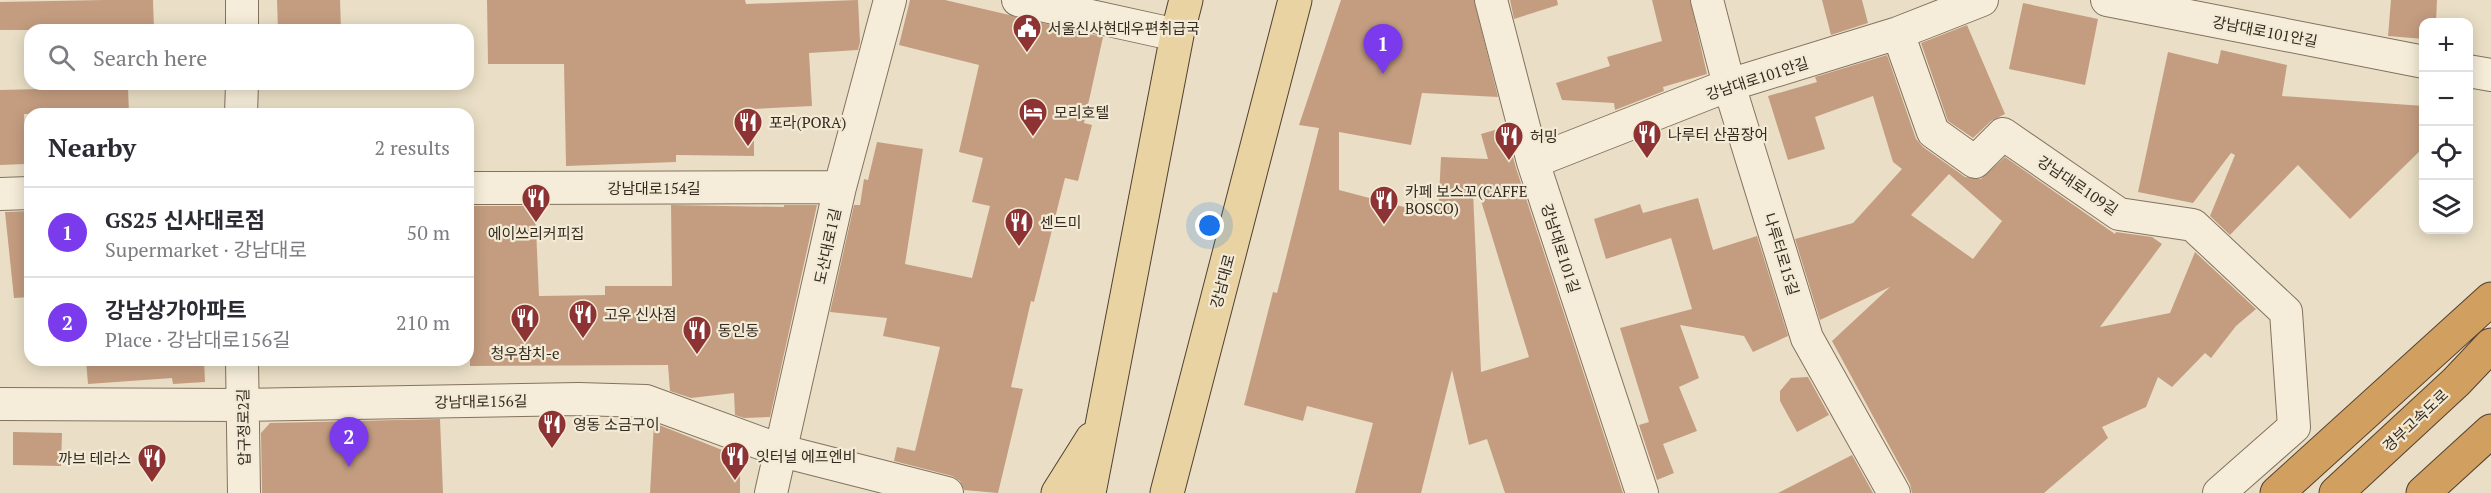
<!DOCTYPE html>
<html lang="en">
<head>
<meta charset="utf-8">
<style>
  :root { --surface:#fff; --page:#f2f2f3; --text:#2b2b33; --muted:#7c7c81; --line:#e1e1e2; --accent:#7c3aed }
  body { margin:0; font-family:"PT Serif","Noto Sans KR",serif; background:var(--page); color:var(--text) }
  .controls { position:absolute; right:18px; top:18px; display:grid; overflow:hidden; border-radius:12px; box-shadow:0 3px 15px #0003 }
  .controls button { width:54px; height:54px; display:grid; place-items:center; padding:0; border:0; border-bottom:2px solid var(--line); background:var(--surface); color:var(--text); font:30px sans-serif }
  .you { position:absolute; left:1210px; top:226px; width:21px; height:21px; margin:-15px; border:4px solid #fff; border-radius:50%; background:#1a73e8; box-shadow:0 0 0 9px #1a73e833 }
  .badge { display:grid; place-items:center; width:39px; height:39px; border-radius:50%; background:var(--accent); color:#fff; font-size:20px; font-weight:700 }
  .pin { position:absolute; translate:-50% -50px; filter:drop-shadow(0 2px 3px #0008) }
  .pin::after { content:''; position:absolute; top:32px; width:21px; height:18px; background:inherit; clip-path:polygon(0 0,100% 0,50% 100%) }
  .list { margin:0; padding:0; list-style:none }
  h2 { display:flex; justify-content:space-between; align-items:center; height:78px; margin:0; padding:0 24px; font-size:26px }
  h2 small { font-size:20px; font-weight:400; color:var(--muted) }
  .list li { display:grid; grid-template-columns:39px 1fr auto; gap:18px; align-items:center; box-sizing:border-box; height:90px; padding:0 24px; border-top:2px solid var(--line) }
  .list b { display:block; font-size:22px; white-space:nowrap }
  .list p { margin:0; font-size:20px; white-space:nowrap; color:var(--muted) }
  .list em { font-size:20px; font-style:normal; color:var(--muted) }
  .icon { flex:none; width:33px; height:33px; fill:none; stroke:currentColor; stroke-width:2; stroke-linecap:round; stroke-linejoin:round }
  .map { position:relative; flex:none; width:2491px; height:493px; overflow:hidden }
  .search { position:absolute; background:var(--surface); box-shadow:0 3px 15px #0003; left:24px; top:24px; width:450px; height:66px; display:flex; align-items:center; gap:15px; box-sizing:border-box; padding:0 21px; border-radius:18px; color:var(--muted); font-size:22px }
  .panel { position:absolute; background:var(--surface); box-shadow:0 3px 15px #0003; left:24px; top:108px; width:450px; height:258px; border-radius:18px }
  .map>svg:first-child { display:block }
  .building { fill:#c49d80; fill-rule:evenodd }
  .lines { fill:none; stroke-linecap:round; stroke-linejoin:round }
  .minor-casing { stroke:#83725e; stroke-width:34 }
  .major-casing { stroke:#524131; stroke-width:35 }
  .highway-casing { stroke:#524131; stroke-width:35 }
  .minor { stroke:#f5edd9; stroke-width:32 }
  .major { stroke:#e9d3a2; stroke-width:33 }
  .highway { stroke:#d19f5f; stroke-width:33 }
  .labels { text-anchor:middle; dominant-baseline:central; stroke-width:4.5; stroke-linejoin:round; paint-order:stroke }
  .poi-label { font-size:15px; fill:#352a20; stroke:#f2ead5; text-anchor:start }
  .street-label { font-size:15px; fill:#352a20; stroke:#f2ead5 }
</style>
</head>
<body>
<div class="map">
<svg width="2491" height="493" viewBox="0 0 2491 493">
  <rect width="100%" height="100%" fill="#eadfc6"/>
  <!-- building -->
  <path class="building" d="M105 0H153L154 30H0V2Z
    M277 0H340L341 30H278Z
    M487 0H745L746 4 858 0 860 42 858 50 809 53 812 106 754 109V156L676 155V162L566 166 564 64H488Z
    M910 0H945L1103 37 1084 123 1092 125 1078 181 1065 178 1034 302 1031 301 1011 387 1023 389 998 493 964 490 960 481 952 476 894 461 897 447 915 451 940 347 883 336 887 318 830 312 854 205H860L864 179 868 180 877 142 923 149 905 264 972 278 990 206 972 202 983 158 959 152 979 65 899 45Z
    M1341 0H1474L1498 97 1422 93 1411 145 1339 132V190L1438 216 1441 157 1488 159 1481 134 1505 127 1516 168 1623 493H1505L1487 439 1469 445 1452 370 1421 493H1355L1373 423 1307 406 1303 421 1244 405 1273 292 1277 293 1319 128 1299 125ZM1478 191 1529 357 1481 372 1473 192Z
    M1510 0H1557L1558 5 1514 19Z
    M1652 0H1690L1707 74 1663 87 1664 91 1615 110 1614 103 1562 100 1556 83 1610 66 1607 57 1662 41Z
    M1822 0H1862L1868 23 1831 35Z
    M2391 0H2437L2436 22H2424V39L2388 36Z
    M2023 3 2098 19 2085 85 2009 69Z
    M1967 25 2005 114 1991 121 1973 138 1948 121 1921 43Z
    M2221 50 2287 65 2282 96 2424 106V147L2350 219 2298 165 2230 235 2210 216 2235 155 2231 153 2193 203 2138 192 2168 52 2218 64Z
    M1887 55 1916 139 1923 147 1965 177 1981 179 2005 157 2115 234 2116 232 2152 237 2162 244 2100 327 2170 313 2195 252 2256 309 2236 326 2211 358 2205 353 2172 387 2158 377 2146 407 2102 427 2108 438 2044 493H1912L1910 484 1832 341 1890 287 1820 320 1795 239 1853 223 1902 169 1893 162 1873 96 1815 117 1825 149 1788 160 1768 96 1817 82 1815 77ZM1949 174 2002 221 1973 259 1911 215Z
    M128 87 129 114H24L25 164 0 165V90Z
    M1698 198 1713 250 1757 236 1788 336 1753 352 1744 336 1680 325 1699 378 1679 387 1697 431 1663 444 1674 473 1657 480 1639 425 1649 422 1620 328 1692 309 1671 238 1606 259 1594 219 1640 204 1643 213Z
    M671 205 784 207V205H817L770 417 744 418 735 415 734 393 691 398 670 391 668 365 470 366 468 206H535L539 296 605 295V286H672Z
    M30 211V297L14 298 5 212Z
    M86 360H204L205 382 173 384 172 378 88 384Z
    M1808 377 1829 415 1797 432 1780 401V391L1791 378Z
    M440 419 443 493H262L261 433 270 423Z
    M654 423 740 457V493H650Z
    M13 432 62 433 61 466 13 465Z
    M1852 455 1873 493H1778Z"/>
  <g class="lines">
    <!-- minor casing -->
    <g class="minor-casing">
      <path id="minor" d="M1018 0 1177 35
        M1491 0 1533 162 1642 493
        M1707 0 1729 85 1807 338 1894 493
        M2107 0 2424 62
        M242 30V0
        M1898 33 1933 132 1975 162 2003 134 2119 214 2193 225 2286 312 2294 427 2219 493
        M2468 71 2491 75
        M241 114 242 84
        M1533 162 1729 85 1898 33 1982 0
        M468 188 840 187
        M0 194 30 193
        M242 360 244 493
        M0 404 242 405 579 399 646 401 782 451 947 493
        M771 493 840 187 890 0"/>
    </g>
    <!-- major casing -->
    <g class="major-casing">
      <path id="major" d="M1058 493 1092 439
        M1089 493 1177 35 1186 0
        M1167 493 1295 0"/>
    </g>
    <!-- highway casing -->
    <g class="highway-casing">
      <path id="highway" d="M2277 493 2491 299
        M2336 493 2456 382 2491 345
        M2423 493 2491 431"/>
    </g>
    <!-- minor -->
    <use href="#minor" class="minor"/>
    <!-- major -->
    <use href="#major" class="major"/>
    <!-- highway -->
    <use href="#highway" class="highway"/>
  </g>
  <!-- icons -->
  <defs>
    <g id="civic-pin" transform="scale(1.5)"><path d="M0 17L-7.5 6A9.5 9.5 0 1 1 7.5 6Z" fill="#8d3334" stroke="#f2ead5"/><path d="M-.6-6.5H3V-4.5H.6V-3L4-1V1h2V6H-6V1h2V-1L-.6-3ZM-1.2 2.5V6h2.4V2.5Z" fill="#fff"/></g>
    <g id="hotel-pin" transform="scale(1.5)"><path d="M0 17L-7.5 6A9.5 9.5 0 1 1 7.5 6Z" fill="#8d3334" stroke="#f2ead5"/><path d="M-6-4.5h1.5V1H6V5H4.5V3h-9V5H-6ZM-4 0a1.8 1.8 0 1 1 3.6 0ZM.5 0V-2.5h3Q6-2.5 6 0Z" fill="#fff"/></g>
    <g id="restaurant-pin" transform="scale(1.5)"><path d="M0 17L-7.5 6A9.5 9.5 0 1 1 7.5 6Z" fill="#8d3334" stroke="#f2ead5"/><path d="M-5-6h1v4h1v-4h1v4h1v-4h1v5L-1.5 .5V6h-2V.5L-5-1ZM5-6V6H3V1.5H1.5Q1.5-4 5-6Z" fill="#fff"/></g>
  </defs>
  <g fill-rule="evenodd">
    <use href="#civic-pin" x="1027" y="28"/>
    <use href="#hotel-pin" x="1033" y="112"/>
    <use href="#restaurant-pin" x="748" y="122"/>
    <use href="#restaurant-pin" x="1647" y="134"/>
    <use href="#restaurant-pin" x="1509" y="136"/>
    <use href="#restaurant-pin" x="536" y="198"/>
    <use href="#restaurant-pin" x="1384" y="200"/>
    <use href="#restaurant-pin" x="1019" y="222"/>
    <use href="#restaurant-pin" x="583" y="314"/>
    <use href="#restaurant-pin" x="525" y="318"/>
    <use href="#restaurant-pin" x="697" y="330"/>
    <use href="#restaurant-pin" x="552" y="424"/>
    <use href="#restaurant-pin" x="735" y="456"/>
    <use href="#restaurant-pin" x="152" y="458"/>
  </g>
  <g class="labels">
    <!-- poi labels -->
    <g class="poi-label">
      <text x="1048" y="28">서울신사현대우편취급국</text>
      <text x="1054" y="112">모리호텔</text>
      <text x="769" y="122">포라(PORA)</text>
      <text x="1668" y="134">나루터 산꼼장어</text>
      <text x="1530" y="136">허밍</text>
      <text x="1405" y="191">카페 보스꼬(CAFFE<tspan x="1405" dy="17">BOSCO)</tspan></text>
      <text x="1040" y="222">센드미</text>
      <text x="536" y="233" text-anchor="middle">에이쓰리커피집</text>
      <text x="604" y="314">고우 신사점</text>
      <text x="718" y="330">동인동</text>
      <text x="525" y="353" text-anchor="middle">청우참치-e</text>
      <text x="573" y="424">영동 소금구이</text>
      <text x="756" y="456">잇터널 에프엔비</text>
      <text x="131" y="458" text-anchor="end">까브 테라스</text>
    </g>
    <!-- street labels -->
    <g class="street-label">
      <text transform="translate(2265 31) rotate(11)">강남대로101안길</text>
      <text transform="translate(1757 78) rotate(-18)">강남대로101안길</text>
      <text transform="translate(2078 185) rotate(34)">강남대로109길</text>
      <text x="654" y="188">강남대로154길</text>
      <text transform="translate(827 246) rotate(-78)">도산대로1길</text>
      <text transform="translate(1561 248) rotate(72)">강남대로101길</text>
      <text transform="translate(1782 254) rotate(73)">나루터로15길</text>
      <text transform="translate(1222 281) rotate(-75)">강남대로</text>
      <text transform="translate(481 401) rotate(-1)">강남대로156길</text>
      <text transform="translate(2415 420) rotate(-43)">경부고속도로</text>
      <text transform="translate(243 427) rotate(-91)">압구정로2길</text>
    </g>
  </g>
</svg>
<div class="controls">
<button>+</button>
<button>−</button>
<button><svg class="icon" aria-label="locate" viewBox="0 0 24 24"><circle cx="12" cy="12" r="6"/><path d="M12 2v4M12 18v4M2 12h4M18 12h4"/></svg></button>
<button><svg class="icon" aria-label="layers" viewBox="0 0 24 24"><path d="M12 4l9 5-9 5-9-5zM3 14l9 5 9-5"/></svg></button>
</div>
<div class="you"></div>
<div class="pin badge" style="left:1383px;top:74px">1</div>
<div class="pin badge" style="left:349px;top:467px">2</div>
<div class="search"><svg class="icon" aria-label="search" viewBox="0 0 24 24"><circle cx="10" cy="10" r="6"/><path d="M15 15l6 6"/></svg>Search here</div>
<section class="panel">
<h2>Nearby<small>2 results</small></h2>
<ul class="list">
<li><span class="badge">1</span><div><b>GS25 신사대로점</b><p>Supermarket · 강남대로</p></div><em>50 m</em></li>
<li><span class="badge">2</span><div><b>강남상가아파트</b><p>Place · 강남대로156길</p></div><em>210 m</em></li>
</ul>
</section>
</div>
</body>
</html>
